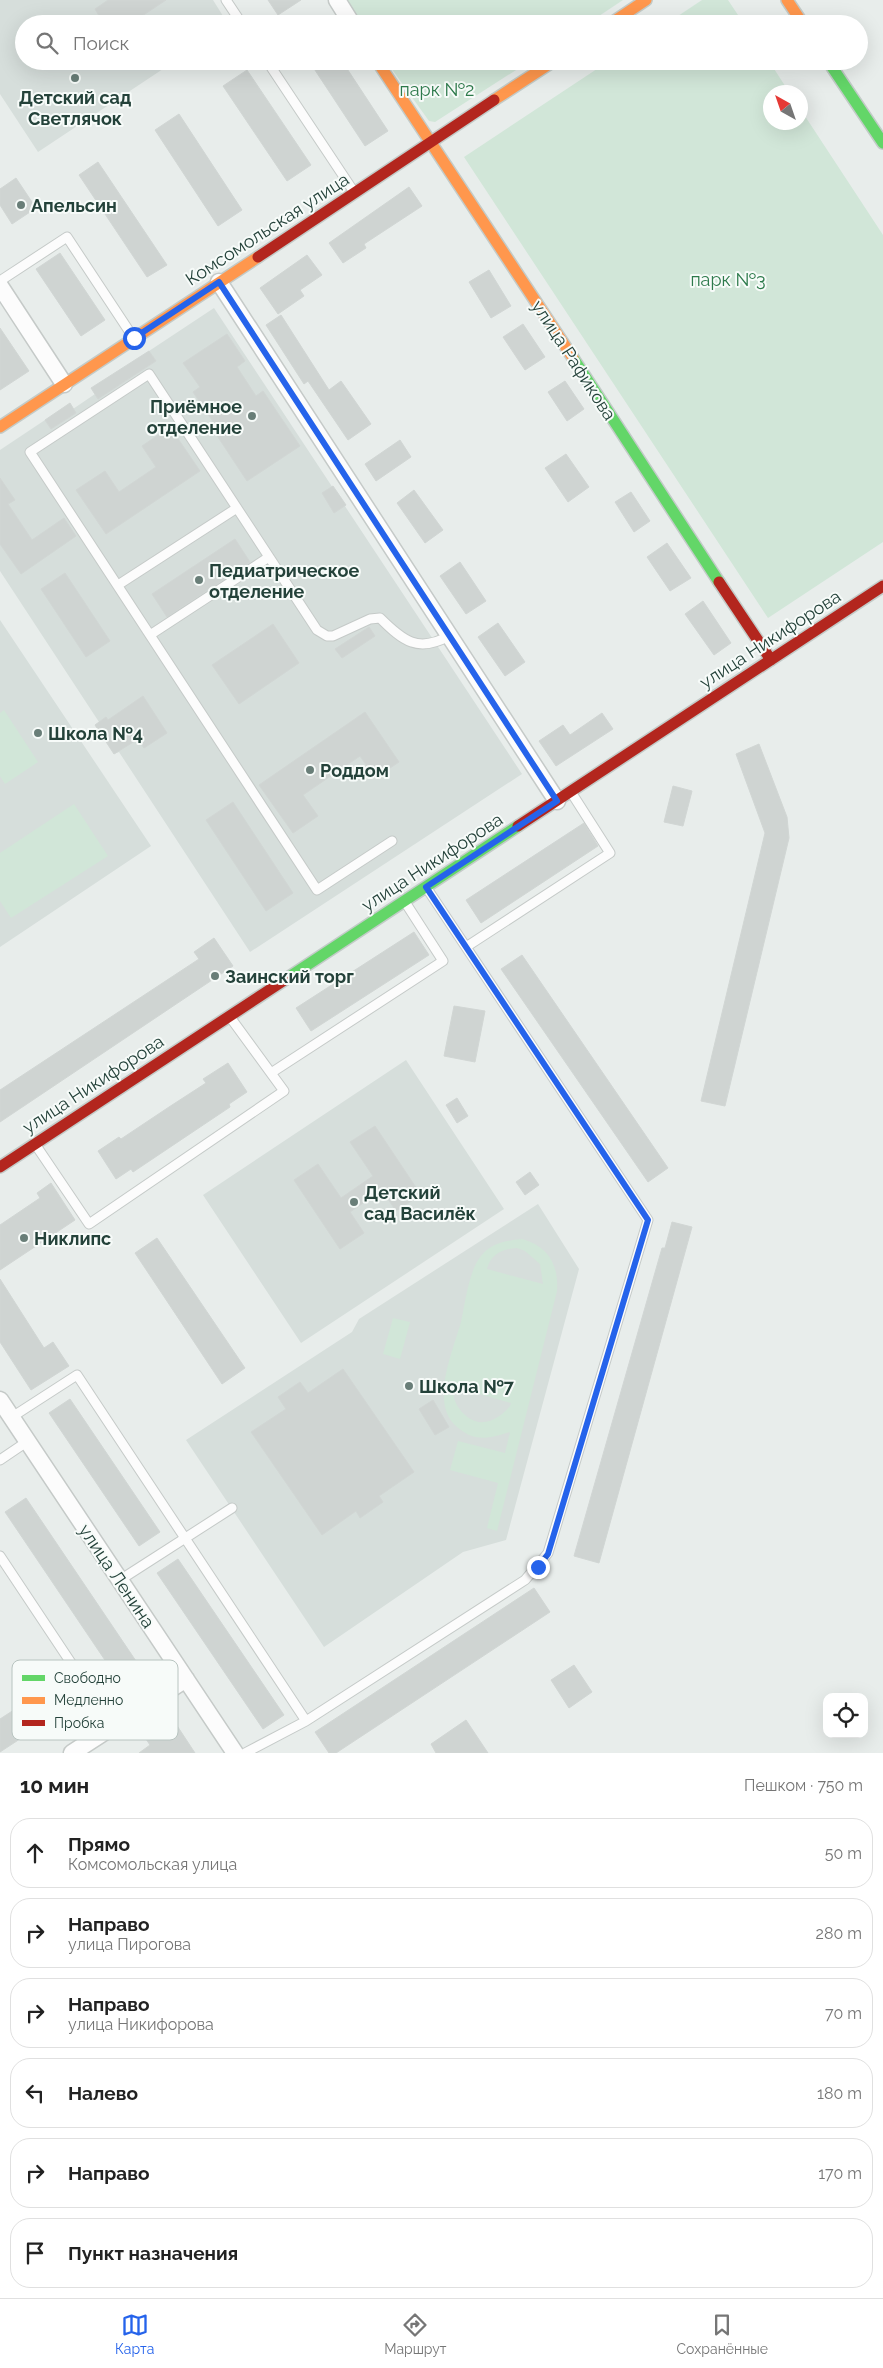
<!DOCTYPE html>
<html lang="ru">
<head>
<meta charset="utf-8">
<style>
  :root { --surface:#fff; --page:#f2f2f2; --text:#222; --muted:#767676; --line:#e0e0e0; --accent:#2563eb }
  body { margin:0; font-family:Raleway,sans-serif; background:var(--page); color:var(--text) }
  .controls { position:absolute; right:15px; bottom:15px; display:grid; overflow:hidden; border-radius:10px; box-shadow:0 5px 20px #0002 }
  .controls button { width:45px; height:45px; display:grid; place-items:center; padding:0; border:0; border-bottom:1px solid var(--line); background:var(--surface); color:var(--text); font:25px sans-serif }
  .compass { position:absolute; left:763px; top:85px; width:45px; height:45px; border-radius:50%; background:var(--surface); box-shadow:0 5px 20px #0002; rotate:320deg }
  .stop { position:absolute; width:15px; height:15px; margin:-11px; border:4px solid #2563eb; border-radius:50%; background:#fff }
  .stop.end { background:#2563eb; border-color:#fff; box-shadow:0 1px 5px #0008 }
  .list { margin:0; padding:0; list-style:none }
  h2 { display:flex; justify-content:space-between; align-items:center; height:65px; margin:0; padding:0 20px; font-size:21px }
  h2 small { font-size:16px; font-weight:400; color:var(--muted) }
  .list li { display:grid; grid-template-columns:32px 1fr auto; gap:15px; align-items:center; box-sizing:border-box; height:70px; margin:0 10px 10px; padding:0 10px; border:1px solid var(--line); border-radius:20px }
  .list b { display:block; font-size:19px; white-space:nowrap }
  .list p { margin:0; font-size:16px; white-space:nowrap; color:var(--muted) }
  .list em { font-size:16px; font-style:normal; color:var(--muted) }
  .icon { flex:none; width:28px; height:28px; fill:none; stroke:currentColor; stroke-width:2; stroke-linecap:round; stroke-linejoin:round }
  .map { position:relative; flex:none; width:883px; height:1753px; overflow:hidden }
  .search { position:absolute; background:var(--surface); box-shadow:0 5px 20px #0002; left:15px; right:15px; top:15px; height:55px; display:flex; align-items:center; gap:12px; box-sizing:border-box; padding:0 18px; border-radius:28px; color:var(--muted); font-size:19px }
  .sheet { height:545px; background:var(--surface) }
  nav { display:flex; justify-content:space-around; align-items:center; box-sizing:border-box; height:70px; border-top:1px solid var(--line); background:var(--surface); font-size:14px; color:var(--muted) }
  nav a { display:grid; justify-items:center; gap:2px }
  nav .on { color:var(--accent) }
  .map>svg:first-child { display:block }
  .built { fill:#d6dedb }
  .green { fill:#d1e6d8; fill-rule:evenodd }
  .building { fill:#cfd4d2; stroke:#d1d6d4 }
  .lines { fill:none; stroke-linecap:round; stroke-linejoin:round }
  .lane-casing { stroke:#c5cac8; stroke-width:11 }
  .street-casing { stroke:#c5cac8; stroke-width:19 }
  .fast-casing { stroke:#c3cbc8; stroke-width:14 }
  .slow-casing { stroke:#c3cbc8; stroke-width:14 }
  .jam-casing { stroke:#c3cbc8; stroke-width:14 }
  .lane { stroke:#fcfcfc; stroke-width:9 }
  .street { stroke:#fcfcfc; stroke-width:16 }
  .fast { stroke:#63d668; stroke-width:11 }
  .slow { stroke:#ff974d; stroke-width:11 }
  .jam { stroke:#b3261e; stroke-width:11 }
  .route { stroke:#2563eb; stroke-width:6 }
  .poi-dot { fill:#697e78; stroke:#f7fbf9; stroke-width:2 }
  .labels { text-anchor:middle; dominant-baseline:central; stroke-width:4; stroke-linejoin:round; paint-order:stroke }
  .park-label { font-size:18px; fill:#2d7a4b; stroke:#f7fbf9 }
  .poi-label { font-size:18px; font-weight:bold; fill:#24423a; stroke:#f7fbf9; text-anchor:start }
  .street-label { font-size:18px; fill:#24423a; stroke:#f7fbf9 }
  .key { fill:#f7fbf9; stroke:#b8c4c0; stroke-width:1 }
  .key-label { font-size:14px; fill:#24423a }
</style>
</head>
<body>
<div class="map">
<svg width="883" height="1753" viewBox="0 0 883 1753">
  <rect width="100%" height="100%" fill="#e8edeb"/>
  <!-- built -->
  <path class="built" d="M0 0H213L228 24H24V61H175L38 152 0 94Z
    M214 308 522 774 250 952 119 752 114 754 95 725 99 722 0 571V450L45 420 51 429 76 413 73 409 95 394 98 399 156 361 149 351Z
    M0 620 151 846 0 947Z
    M406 1060 504 1209 301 1343 203 1195Z
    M538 1204 579 1269 506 1540 463 1552 324 1647 186 1440 352 1332 359 1319Z"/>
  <!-- green -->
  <path class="green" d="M346 0H623L587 24H362Z
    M702 0H728L744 24H666Z
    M386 61H530L435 122 429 121Z
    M609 61H769L789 92H770V122H800L801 110 883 235V542L768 618 464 157Z
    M4 710 38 762 5 784 0 776V713Z
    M74 804 108 856 11 918 0 901V853Z
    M522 1239C548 1246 559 1265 557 1291L497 1531 487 1528 498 1483 450 1470 458 1441 505 1453 510 1432C489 1438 476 1443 457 1427 429 1404 453 1351 461 1322 465 1304 469 1270 481 1256 493 1242 505 1241 522 1239ZM517 1248 525 1251 540 1264 543 1284 487 1269C491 1254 502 1249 517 1248ZM454 1387 511 1403 510 1406C504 1414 491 1424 479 1422 465 1420 450 1402 454 1387Z
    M393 1318 410 1322 400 1359 383 1354Z"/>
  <!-- building -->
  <path class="building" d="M108 0H166L130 24H104L95 9Z
    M268 0H301L278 15Z
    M309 61H342L388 131 365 146Z
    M247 70 311 165 287 181 223 86Z
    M179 114 242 210 218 226 155 130Z
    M98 162 167 265 147 277 79 175Z
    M16 178 36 208 12 224 0 205V189Z
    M409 187 422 206 364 244 366 248 343 263 329 243Z
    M60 253 105 320 81 336 36 269Z
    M307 255 322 275 300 290 304 296 278 314 260 288Z
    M489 270 511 306 491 318 469 282Z
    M281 315 329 390 341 381 371 424 348 440 308 381 304 384 266 325Z
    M523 324 545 357 525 370 503 337Z
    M0 328 29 371 0 390Z
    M227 334 245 361 237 367 256 396 263 391 300 446 247 481 210 425 214 423 193 392 200 387 183 363Z
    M149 351 156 361 98 399 91 388Z
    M565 381 584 409 567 421 548 392Z
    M70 403 76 413 51 429 45 420Z
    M170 427 200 471 106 534 76 490 105 471 119 492 156 467 142 446Z
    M400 440 411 457 376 481 365 464Z
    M566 454 589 487 568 502 545 468Z
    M0 478 15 500 8 504 32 540 64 518 76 536 21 574 0 544Z
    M333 486 346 505 334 513 322 493Z
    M414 490 443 530 425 543 397 503Z
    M631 492 650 521 634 532 615 502Z
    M235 539 250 562 167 617 152 594Z
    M667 543 691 578 670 591 647 557Z
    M460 562 486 601 466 614 440 576Z
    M65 573 110 641 86 657 41 589Z
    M703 601 731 643 714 655 685 614Z
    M498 623 525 662 505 676 478 637Z
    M273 624 299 663 239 704 212 665Z
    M369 627 375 636 342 658 335 649Z
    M143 696 167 733 144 748 138 739 114 754 95 725 106 717 108 720Z
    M365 712 399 762 375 778 360 756 303 795 318 816 293 833 259 785Z
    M602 713 613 729 556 766 539 741 563 725 570 735Z
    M759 744 787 817 789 838 725 1106 701 1101 765 833 736 754Z
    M673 786 692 791 683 826 664 822Z
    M233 802 293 893 266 911 206 820Z
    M584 823 598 846 481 923 466 900Z
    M414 932 429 955 311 1031 296 1008Z
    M214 938 233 966 0 1122V1090L199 959 194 952Z
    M522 955 668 1168 648 1182 501 969Z
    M454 1006 485 1011 475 1062 444 1056Z
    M228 1063 247 1092 229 1104 230 1107 133 1172 131 1169 116 1179 98 1151 119 1137 121 1139 169 1107 206 1083 203 1079Z
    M457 1098 468 1116 457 1123 446 1105Z
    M375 1126 421 1195 396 1211 382 1190 350 1212 364 1233 340 1249 294 1180 318 1164 341 1198 373 1176 350 1142Z
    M530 1172 539 1185 525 1195 516 1182Z
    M51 1183 75 1220 0 1270V1225L40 1198 37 1193Z
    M672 1222 692 1227 599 1563 574 1556 662 1248H665Z
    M157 1238 245 1368 222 1384 135 1253Z
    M0 1279 44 1348 53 1342 69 1366 31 1390 0 1342Z
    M343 1369 414 1472 379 1496 383 1502 360 1518 356 1511 322 1535 251 1432 286 1409 278 1397 300 1382 308 1393Z
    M70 1399 160 1532 139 1546 49 1413Z
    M433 1400 449 1427 435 1435 419 1409Z
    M26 1498 136 1661 115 1675 5 1512Z
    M178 1559 284 1715 263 1729 157 1573Z
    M534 1588 550 1612 336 1753H329L315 1732Z
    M574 1665 592 1692 569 1708 551 1680Z
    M63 1678 78 1701 0 1752V1719Z
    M172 1718 195 1753H139L150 1745 144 1736Z
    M466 1720 488 1753H436L431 1744Z"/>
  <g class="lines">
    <!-- lane casing -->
    <g class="lane-casing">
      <path id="lane" d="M226 0 242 24
        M267 61 354 192
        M0 281 67 237 133 337
        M118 585 237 508
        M150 635 269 557
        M392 841 317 890 30 452 149 374 317 630 327 636H333L370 619 380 618C403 641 418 653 449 636
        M466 947 610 853 571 792
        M271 1073 443 961 405 902
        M35 1144 89 1224 284 1091 230 1017
        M12 1417 77 1375 306 1721
        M0 1460 28 1441
        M0 1556 113 1726
        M120 1580 232 1508
        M245 1753 306 1721 525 1580 548 1553 648 1220 426 887"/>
    </g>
    <!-- street casing -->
    <g class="street-casing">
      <path id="street" d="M337 0 352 24
        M219 282 557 801
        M0 286 64 384
        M0 1400 235 1753
        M72 1753 186 1679"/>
    </g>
    <!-- fast casing -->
    <g class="fast-casing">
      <path id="fast" d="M828 61 883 143
        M573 358 719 582
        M286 979 518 826"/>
    </g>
    <!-- slow casing -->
    <g class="slow-casing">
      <path id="slow" d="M787 0 803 24
        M610 24 646 0
        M377 61 573 358
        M494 100 554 61
        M0 427 258 257"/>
    </g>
    <!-- jam casing -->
    <g class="jam-casing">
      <path id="jam" d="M258 257 494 100
        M719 582 771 660
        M518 826 883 586
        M0 1167 286 979"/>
    </g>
    <!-- lane -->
    <use href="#lane" class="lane"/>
    <!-- street -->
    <use href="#street" class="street"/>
    <!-- fast -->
    <use href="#fast" class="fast"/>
    <!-- slow -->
    <use href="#slow" class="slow"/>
    <!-- jam -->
    <use href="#jam" class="jam"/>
  </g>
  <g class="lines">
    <!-- route -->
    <path class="route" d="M134 338 219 282 557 801 426 887 648 1220 548 1554 538 1567"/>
  </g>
  <!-- markers -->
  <g class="poi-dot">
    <circle cx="75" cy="78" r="5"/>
    <circle cx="21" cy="205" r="5"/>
    <circle cx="252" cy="416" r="5"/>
    <circle cx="199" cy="580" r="5"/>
    <circle cx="38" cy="733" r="5"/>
    <circle cx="310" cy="770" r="5"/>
    <circle cx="215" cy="976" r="5"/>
    <circle cx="354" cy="1202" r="5"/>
    <circle cx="24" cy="1238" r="5"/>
    <circle cx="409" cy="1386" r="5"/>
  </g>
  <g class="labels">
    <!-- park labels -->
    <g class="park-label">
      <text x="437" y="89">парк №2</text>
      <text x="728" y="279">парк №3</text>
    </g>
    <!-- poi labels -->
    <g class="poi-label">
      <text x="75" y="97" text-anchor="middle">Детский сад<tspan x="75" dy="21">Светлячок</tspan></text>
      <text x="31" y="205">Апельсин</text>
      <text x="242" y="406" text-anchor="end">Приёмное<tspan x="242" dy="21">отделение</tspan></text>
      <text x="209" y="570">Педиатрическое<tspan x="209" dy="21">отделение</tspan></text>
      <text x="48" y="733">Школа №4</text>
      <text x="320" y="770">Роддом</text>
      <text x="225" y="976">Заинский торг</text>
      <text x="364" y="1192">Детский<tspan x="364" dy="21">сад Василёк</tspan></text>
      <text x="34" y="1238">Никлипс</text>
      <text x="419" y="1386">Школа №7</text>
    </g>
    <!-- street labels -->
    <g class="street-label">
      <text transform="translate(267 229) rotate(-33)">Комсомольская улица</text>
      <text transform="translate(574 360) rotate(57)">улица Рафикова</text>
      <text transform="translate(770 639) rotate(-33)">улица Никифорова</text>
      <text transform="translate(432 862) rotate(-33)">улица Никифорова</text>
      <text transform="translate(93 1084) rotate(-33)">улица Никифорова</text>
      <text transform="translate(117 1576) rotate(56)">улица Ленина</text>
    </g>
  </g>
  <!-- legend -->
  <rect x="12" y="1660" width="166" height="80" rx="8" class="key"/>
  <rect x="22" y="1675" width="23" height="6" fill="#63d668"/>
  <rect x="22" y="1697" width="23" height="7" fill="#ff974d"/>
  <rect x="22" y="1720" width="23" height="6" fill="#b3261e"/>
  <g class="key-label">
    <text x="54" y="1683">Свободно</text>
    <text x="54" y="1705">Медленно</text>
    <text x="54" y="1728">Пробка</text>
  </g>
</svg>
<div class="controls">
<button><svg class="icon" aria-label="locate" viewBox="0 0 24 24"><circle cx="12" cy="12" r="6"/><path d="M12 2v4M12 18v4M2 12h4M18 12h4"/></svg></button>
</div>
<svg class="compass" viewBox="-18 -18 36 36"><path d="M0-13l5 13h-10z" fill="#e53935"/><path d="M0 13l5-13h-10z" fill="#767676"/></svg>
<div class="stop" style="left:134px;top:338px"></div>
<div class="stop end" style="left:538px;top:1567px"></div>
<div class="search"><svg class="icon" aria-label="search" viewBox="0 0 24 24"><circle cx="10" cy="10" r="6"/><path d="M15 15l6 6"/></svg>Поиск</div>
</div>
<section class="sheet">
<h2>10 мин<small>Пешком · 750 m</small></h2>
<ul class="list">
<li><svg class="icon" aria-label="ahead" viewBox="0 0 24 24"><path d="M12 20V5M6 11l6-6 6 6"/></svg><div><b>Прямо</b><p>Комсомольская улица</p></div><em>50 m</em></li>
<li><svg class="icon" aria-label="right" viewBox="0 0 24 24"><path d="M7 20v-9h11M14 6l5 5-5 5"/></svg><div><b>Направо</b><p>улица Пирогова</p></div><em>280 m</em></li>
<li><svg class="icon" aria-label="right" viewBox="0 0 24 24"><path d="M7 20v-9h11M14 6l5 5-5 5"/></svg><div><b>Направо</b><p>улица Никифорова</p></div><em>70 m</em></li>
<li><svg class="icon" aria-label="left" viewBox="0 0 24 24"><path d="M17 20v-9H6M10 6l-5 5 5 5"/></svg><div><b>Налево</b></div><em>180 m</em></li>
<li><svg class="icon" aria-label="right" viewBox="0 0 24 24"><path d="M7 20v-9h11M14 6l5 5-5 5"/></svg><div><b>Направо</b></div><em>170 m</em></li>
<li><svg class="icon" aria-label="arrive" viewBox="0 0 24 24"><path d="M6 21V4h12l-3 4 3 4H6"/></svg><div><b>Пункт назначения</b></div></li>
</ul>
</section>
<nav>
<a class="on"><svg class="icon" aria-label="map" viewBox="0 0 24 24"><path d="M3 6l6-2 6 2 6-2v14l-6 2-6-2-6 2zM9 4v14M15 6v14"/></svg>Карта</a>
<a><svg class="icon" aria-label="directions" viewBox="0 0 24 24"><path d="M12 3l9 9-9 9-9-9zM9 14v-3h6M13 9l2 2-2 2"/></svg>Маршрут</a>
<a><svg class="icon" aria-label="saved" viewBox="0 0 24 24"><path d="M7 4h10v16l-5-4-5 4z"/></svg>Сохранённые</a>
</nav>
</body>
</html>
